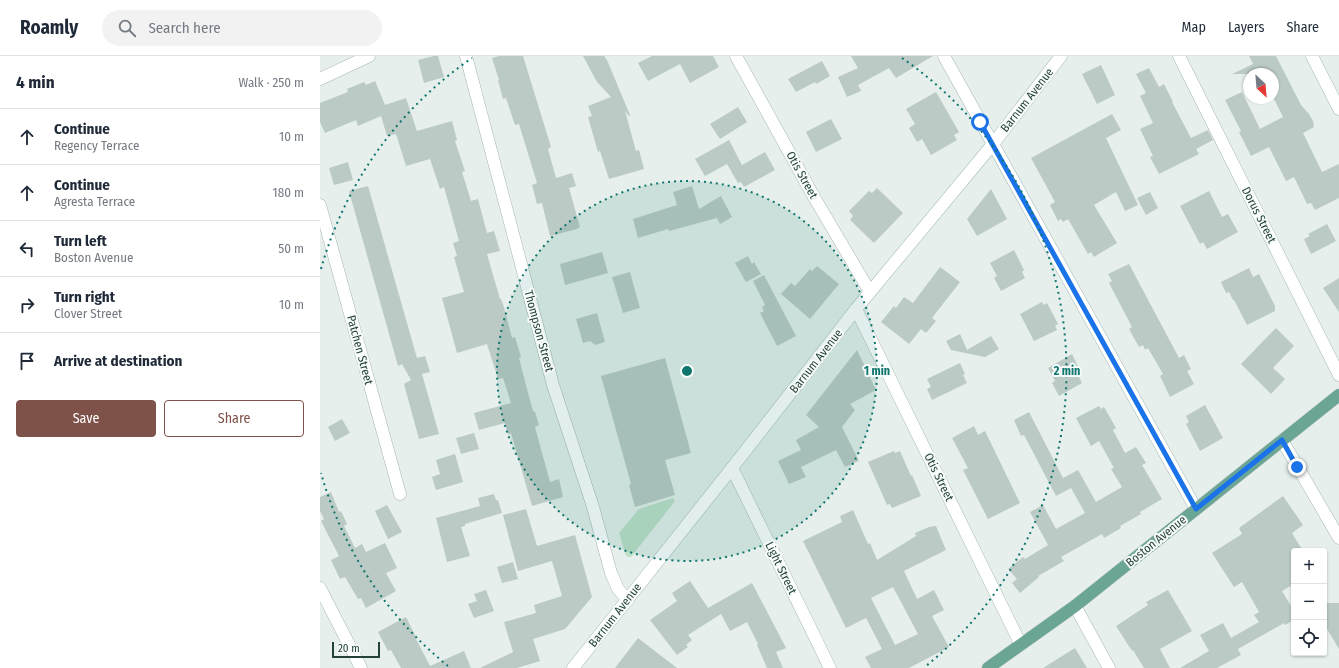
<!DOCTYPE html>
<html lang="en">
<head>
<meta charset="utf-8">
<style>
  :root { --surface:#fff; --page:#f2f2f3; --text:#1f2937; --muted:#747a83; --line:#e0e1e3; --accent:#7f5249 }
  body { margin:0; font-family:"Fira Sans Condensed",sans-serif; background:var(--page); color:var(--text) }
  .controls { position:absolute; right:12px; bottom:12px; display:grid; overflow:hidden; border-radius:4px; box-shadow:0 1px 3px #0004 }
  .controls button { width:36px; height:36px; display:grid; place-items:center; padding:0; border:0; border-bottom:1px solid var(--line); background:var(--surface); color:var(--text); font:20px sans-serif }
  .compass { position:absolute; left:923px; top:12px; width:36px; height:36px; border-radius:50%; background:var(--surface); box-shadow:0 1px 3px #0004; rotate:154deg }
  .scale { position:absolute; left:12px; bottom:10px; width:48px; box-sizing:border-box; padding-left:4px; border:2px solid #24423a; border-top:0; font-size:11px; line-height:14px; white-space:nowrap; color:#24423a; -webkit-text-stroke:3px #f7fbf9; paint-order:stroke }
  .stop { position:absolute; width:12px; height:12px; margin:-9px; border:3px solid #1a73e8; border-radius:50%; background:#fff }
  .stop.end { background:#1a73e8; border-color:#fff; box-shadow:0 1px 4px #0008 }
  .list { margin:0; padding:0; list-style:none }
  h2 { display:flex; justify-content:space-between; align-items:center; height:52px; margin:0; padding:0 16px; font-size:17px }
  h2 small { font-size:13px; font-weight:400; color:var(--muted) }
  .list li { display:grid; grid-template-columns:26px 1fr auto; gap:12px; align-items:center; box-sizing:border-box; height:56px; padding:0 16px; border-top:1px solid var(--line) }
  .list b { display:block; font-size:15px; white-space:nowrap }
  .list p { margin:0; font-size:13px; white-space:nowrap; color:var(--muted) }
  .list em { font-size:13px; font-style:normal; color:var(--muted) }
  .actions { display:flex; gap:8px; padding:12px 16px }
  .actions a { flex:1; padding:9px 0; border:1px solid var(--accent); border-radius:4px; text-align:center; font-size:14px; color:var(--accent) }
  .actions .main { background:var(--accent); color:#fff }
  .icon { flex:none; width:22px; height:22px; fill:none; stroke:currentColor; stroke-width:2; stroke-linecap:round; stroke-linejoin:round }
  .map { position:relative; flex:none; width:1019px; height:612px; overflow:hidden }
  header { display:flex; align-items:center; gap:24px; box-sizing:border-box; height:56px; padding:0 20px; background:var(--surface); border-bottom:1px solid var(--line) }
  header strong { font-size:19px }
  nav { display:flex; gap:22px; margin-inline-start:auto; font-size:14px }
  .search { width:280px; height:36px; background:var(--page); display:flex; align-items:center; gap:10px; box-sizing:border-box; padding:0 14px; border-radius:22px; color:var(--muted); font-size:15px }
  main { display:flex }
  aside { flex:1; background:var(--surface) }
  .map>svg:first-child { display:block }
  .green { fill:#bfe0c8 }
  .building { fill:#bbcac4; fill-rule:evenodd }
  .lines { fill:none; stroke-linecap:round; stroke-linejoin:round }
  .street-casing { stroke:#a8b8b2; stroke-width:13 }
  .secondary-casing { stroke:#a4bbb3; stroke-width:13 }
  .primary-casing { stroke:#c2cac8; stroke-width:13 }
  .street { stroke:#fff; stroke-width:12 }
  .secondary { stroke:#fff; stroke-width:12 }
  .primary { stroke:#6aa596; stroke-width:12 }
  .route { stroke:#1a73e8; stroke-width:5 }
  .ring { fill:none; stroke:#0f766e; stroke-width:2; stroke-dasharray:2 4 }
  .labels { text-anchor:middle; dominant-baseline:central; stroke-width:4; stroke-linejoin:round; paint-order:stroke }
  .street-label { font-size:12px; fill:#24423a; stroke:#f7fbf9 }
  .centre { fill:#0f766e; stroke:#f7fbf9; stroke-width:2 }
  .ring-label { font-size:12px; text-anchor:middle; font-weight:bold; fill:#0f766e; stroke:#f7fbf9; stroke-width:4; stroke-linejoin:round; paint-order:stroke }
</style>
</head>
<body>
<header>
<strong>Roamly</strong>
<div class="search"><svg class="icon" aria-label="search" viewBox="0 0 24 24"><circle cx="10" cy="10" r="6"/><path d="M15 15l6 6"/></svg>Search here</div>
<nav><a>Map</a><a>Layers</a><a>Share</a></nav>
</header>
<main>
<aside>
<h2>4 min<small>Walk · 250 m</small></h2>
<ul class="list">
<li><svg class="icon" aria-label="ahead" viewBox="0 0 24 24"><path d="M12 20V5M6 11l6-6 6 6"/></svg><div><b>Continue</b><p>Regency Terrace</p></div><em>10 m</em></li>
<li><svg class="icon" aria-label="ahead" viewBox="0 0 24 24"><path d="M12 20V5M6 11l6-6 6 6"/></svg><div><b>Continue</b><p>Agresta Terrace</p></div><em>180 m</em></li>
<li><svg class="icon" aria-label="left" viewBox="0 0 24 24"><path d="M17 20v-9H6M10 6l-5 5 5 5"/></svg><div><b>Turn left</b><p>Boston Avenue</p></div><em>50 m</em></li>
<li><svg class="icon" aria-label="right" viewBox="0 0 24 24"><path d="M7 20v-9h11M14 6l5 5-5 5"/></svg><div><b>Turn right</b><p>Clover Street</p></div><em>10 m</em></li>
<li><svg class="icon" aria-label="arrive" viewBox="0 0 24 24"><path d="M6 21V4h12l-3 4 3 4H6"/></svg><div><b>Arrive at destination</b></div></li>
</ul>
<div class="actions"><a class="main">Save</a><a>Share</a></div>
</aside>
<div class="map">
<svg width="1019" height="612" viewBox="0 0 1019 612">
  <rect width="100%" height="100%" fill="#e6efeb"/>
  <!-- green -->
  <path class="green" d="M353 442 355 445 311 501 306 500 299 477 319 453Z"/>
  <!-- building -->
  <path class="building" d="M114 0H118L124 21 104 27 98 4Z
    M179 0H203L231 91 228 93 236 122 252 117 256 130 249 132 260 171 257 173 230 180 222 147 217 148 212 129 217 127 199 68 195 69 186 42 183 43 178 24H179L172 2Z
    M263 0H284L287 4 310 59 309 60 305 55 316 95 319 94 324 113 289 123 280 95 278 96 268 61 272 60 268 50 291 41 277 26Z
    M332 0H393L399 11 370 27 360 8 328 25 318 7Z
    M531 0H613L576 22 569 12 538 29 541 35 527 41 518 21 538 12Z
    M929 0H956L981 49 989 58 993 65 994 71 983 77 1002 116 1019 108V142L995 154 991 147 987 148 974 121 966 125 949 91 931 100 919 76 921 75 905 44 922 36 940 73 963 61 953 41V18H912L933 8Z
    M502 5 510 20 496 28 495 26 476 36 468 23Z
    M781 9 795 39 777 48 762 18Z
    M829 12 839 31 844 28 853 46H852L871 82 888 74 893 84 876 93 879 98 839 118 830 101 833 100 820 73 833 67 820 40 826 37 816 18Z
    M55 25 65 49 86 42 97 75 132 65 137 84 135 85 145 115 142 116 151 145 158 143 167 177 174 175 180 195 167 198 180 243H181L184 251 192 282 195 281 201 301 199 302 207 333 213 355 215 356 219 369 215 371 230 426 239 423 243 441 212 450 191 377 188 378 185 367 159 374 154 357 191 347 183 322 178 323 167 288 137 297 122 242 144 236 134 201 137 200 133 187 139 185 124 131 120 133 110 103 86 110 76 78 67 80 61 60 38 70 36 64 5 77 0 66V47L28 36 27 33 44 26 46 29Z
    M616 36 639 76 634 79 637 84 611 99 602 83 597 86 589 72 595 68 586 53Z
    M418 51 427 66 400 83 390 68Z
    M792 58 801 74 786 82 818 149 805 155 796 136 774 149 797 187 774 201 771 196 768 198 748 163 743 166 741 163 738 165 730 149 735 146 711 102Z
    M511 63 522 83 496 96 486 76Z
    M409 84 422 109 445 96 455 114 424 131 421 126 418 127 407 108 385 120 375 103Z
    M28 106 33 124 14 129 9 112Z
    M48 130 97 302 105 300 110 316 102 318 119 378 99 383 84 328 91 324 82 308 78 310 29 135Z
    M372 130 379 153 401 140 412 161 400 168 397 162 349 175 348 173 318 182 313 163 357 149 353 136Z
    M557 132 583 157 554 187 530 164 533 160 529 155 549 135 552 137Z
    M671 133 687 163 657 180 647 163Z
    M889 135 902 161 908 158 918 176 887 193 883 186 880 188 860 150Z
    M830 136 838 152 826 159 817 142Z
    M1007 168 1016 185 991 198 984 183 990 180 988 178Z
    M694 194 704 214 702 216 705 222 681 235 674 222 677 220 670 207Z
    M282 196 288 217 245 229 240 208Z
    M428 200 432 208 434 206 441 218 426 226 415 207Z
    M809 208 859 302 864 299 871 313 867 315 874 328 850 341 840 320 843 318 828 292 825 294 823 289 819 291 809 273 812 271 789 227 792 225 788 218Z
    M497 210 519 228 490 263 461 238 471 227 475 230 490 213 492 215Z
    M620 211 640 226 612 262 616 265 606 277 601 273 589 288 561 266 574 250 576 252 584 241 593 247Z
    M929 212 933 221 939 218 955 250V255L927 269 914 244H913L909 236 906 237 901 226Z
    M310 216 320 252 303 257 292 221Z
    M444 219 476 280 457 290 440 257 444 255 442 251 445 249 433 225Z
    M1019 222V256L1003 232Z
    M722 246 724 249 727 247 738 268 735 270 737 274 714 285 700 258Z
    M277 257 285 286 275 289 270 285 263 287 256 263Z
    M956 272 974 290 953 312 965 323 951 338 921 308Z
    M640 278 647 294 671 280 679 293 665 301 631 294 626 285Z
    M537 294 556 334 530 348 535 354 522 371 539 405 525 411 516 394 481 411 486 421 469 428 458 405 481 394 476 384 499 371 486 359Z
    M752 298 762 319 759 321 762 327 739 340 732 327 735 325 728 312Z
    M345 302 371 397 345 404 355 439 315 451 309 429 311 428 281 320Z
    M640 307 645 318 643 319 647 327 612 344 607 333 611 331 607 323Z
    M885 349 903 382 880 395 866 368 869 366 866 360Z
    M779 350 781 353 784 351 796 372 793 374 805 397 816 391 826 407 822 409 842 443 820 456 821 458 800 470 801 472 784 482 782 478 741 501 744 505 718 520 719 521 700 537 692 527 697 523 688 513 703 501 705 503 728 489 710 456 723 449 736 473 765 457 751 432 736 440 704 379 701 380 694 364 709 356 743 422 758 414 776 446 802 431 791 413 794 412 779 385 771 390 756 362Z
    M22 363 30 377 15 385 8 371Z
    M654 370 658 379 665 375 700 447 668 463 643 414 648 412 632 382Z
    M154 377 159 393 141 398 136 382Z
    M574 395 575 397 580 395 591 420 592 419 601 440 572 452 570 448 567 449 548 406Z
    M135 398 143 426 116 434 112 421 120 418 116 404Z
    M11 436 19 456 21 455 27 468 24 470 35 492 42 488 46 496 65 487 77 512 66 517 76 535 46 552 41 542 38 543 25 521 20 523 11 504 19 500 1 465 4 463 0 455V441Z
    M174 438 176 444H178L182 457 145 468V470L141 471 150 500 127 506 116 462 160 450 158 442Z
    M963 440 983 469 972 477 983 495H974V528L962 535 974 555V564L965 569 964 567 918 593 921 599 897 612H860L889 595 880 579 903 567 911 582 939 566 934 559 939 556 922 526 914 531 892 497 922 478 919 472Z
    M67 449 82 476 68 483 55 455Z
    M206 453 217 490 255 479 272 541 245 573 213 583 220 605 197 612H160L193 596 184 566 216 557 214 549 242 540 232 505 198 515 183 459Z
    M533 454 548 488 550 487 557 504 596 480 595 477 609 471 616 470 626 494 584 515 597 543 614 534 624 554 612 560 629 591 589 612H551L545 601 562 593 546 562 526 572 483 485 522 466 520 460ZM573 531 598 578 575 589 551 542Z
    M193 506 198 523 182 527 177 511Z
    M370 525 388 552 432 527 466 592 456 596 463 612H447L437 589 438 588 427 566 410 575 401 558 368 579 372 584 366 589 368 591 357 599 330 564 357 545 352 537Z
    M166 534 174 555 154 562 148 548 157 545 154 538Z
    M848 534 872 575 840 593 850 612H824L813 594 812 595 796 570 828 549 826 546Z
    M1004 547H1019V593L1004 568Z
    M86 561 96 581H95L110 610 144 595 151 612H81L71 594 68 595 58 576Z
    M318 582 357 612H295Z
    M755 592 767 612H723Z"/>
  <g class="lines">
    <!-- street casing -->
    <g class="street-casing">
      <path id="street" d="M146 0 233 329 273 451 291 517 298 533 308 544
        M416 0 494 141 550 236
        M624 0 876 453
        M859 0 1019 319
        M0 23 49 0
        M0 149 80 438
        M536 253 701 589
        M962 384 1019 482
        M412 412 510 612
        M0 532 41 612
        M755 550 789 612"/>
    </g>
    <!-- secondary casing -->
    <g class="secondary-casing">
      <path id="secondary" d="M992 0 1019 53
        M253 612 412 412 536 253 673 88 741 0"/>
    </g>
    <!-- primary casing -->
    <g class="primary-casing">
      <path id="primary" d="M668 612 755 550 1019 339"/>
    </g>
    <!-- street -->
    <use href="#street" class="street"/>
    <!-- secondary -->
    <use href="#secondary" class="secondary"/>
    <!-- primary -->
    <use href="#primary" class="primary"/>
  </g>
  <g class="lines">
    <!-- route -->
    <path class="route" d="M660 66 876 453 962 384 977 411"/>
  </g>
  <!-- distance rings -->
  <circle cx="367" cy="315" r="190" fill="#0f766e" fill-opacity=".12"/>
  <g class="ring">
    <circle cx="367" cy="315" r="190"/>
    <path d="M128 610A380 380 0 0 1 1 417M1 213A380 380 0 0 1 152 2M582 2A380 380 0 0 1 606 610"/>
  </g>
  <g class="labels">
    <!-- street labels -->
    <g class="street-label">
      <text transform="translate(707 44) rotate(-52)">Barnum Avenue</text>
      <text transform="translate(482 119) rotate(61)">Otis Street</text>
      <text transform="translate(939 159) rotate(63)">Dorus Street</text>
      <text transform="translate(219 275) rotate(75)">Thompson Street</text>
      <text transform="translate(40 294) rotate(75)">Patchen Street</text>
      <text transform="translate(496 305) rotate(-52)">Barnum Avenue</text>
      <text transform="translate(619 421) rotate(64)">Otis Street</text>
      <text transform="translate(836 485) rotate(-39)">Boston Avenue</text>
      <text transform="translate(461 512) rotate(64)">Light Street</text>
      <text transform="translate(295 559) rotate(-52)">Barnum Avenue</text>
    </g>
  </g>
  <circle cx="367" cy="315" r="6" class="centre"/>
  <g class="ring-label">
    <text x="557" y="319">1 min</text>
    <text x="747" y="319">2 min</text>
  </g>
</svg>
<div class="controls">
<button>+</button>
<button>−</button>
<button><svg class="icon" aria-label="locate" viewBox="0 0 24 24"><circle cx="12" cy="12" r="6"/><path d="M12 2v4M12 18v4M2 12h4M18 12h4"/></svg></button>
</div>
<svg class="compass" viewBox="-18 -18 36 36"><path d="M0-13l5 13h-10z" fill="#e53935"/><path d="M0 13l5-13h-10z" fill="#747a83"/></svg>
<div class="scale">20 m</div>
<div class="stop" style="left:660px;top:66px"></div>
<div class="stop end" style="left:977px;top:411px"></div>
</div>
</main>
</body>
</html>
